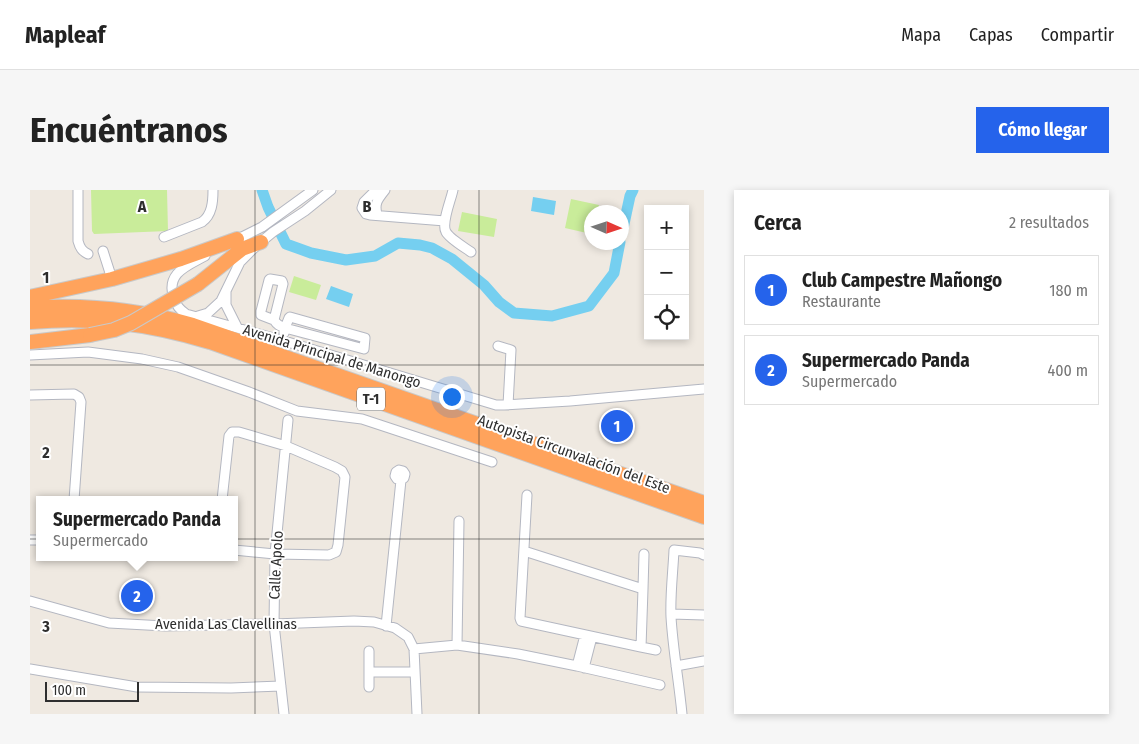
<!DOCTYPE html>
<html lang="es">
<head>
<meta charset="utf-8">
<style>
  :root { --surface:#fff; --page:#f6f6f6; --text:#222; --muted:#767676; --line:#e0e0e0; --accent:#2563eb }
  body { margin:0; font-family:"Fira Sans Condensed",sans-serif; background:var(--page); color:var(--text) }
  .controls { position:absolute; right:15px; top:15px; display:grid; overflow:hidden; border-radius:0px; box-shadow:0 2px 8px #0003 }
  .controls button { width:45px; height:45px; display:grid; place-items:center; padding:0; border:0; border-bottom:1px solid var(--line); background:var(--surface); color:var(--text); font:25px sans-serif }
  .compass { position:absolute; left:554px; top:15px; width:45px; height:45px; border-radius:50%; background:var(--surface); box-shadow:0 2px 8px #0003; rotate:93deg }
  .scale { position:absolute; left:15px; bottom:12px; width:94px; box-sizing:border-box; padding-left:5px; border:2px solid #2e2e2e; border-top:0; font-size:14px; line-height:18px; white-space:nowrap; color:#2e2e2e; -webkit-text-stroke:4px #fff; paint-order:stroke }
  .you { position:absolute; left:421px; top:206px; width:18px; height:18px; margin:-12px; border:4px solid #fff; border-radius:50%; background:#1a73e8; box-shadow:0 0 0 8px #1a73e833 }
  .badge { display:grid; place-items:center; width:32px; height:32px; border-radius:50%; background:var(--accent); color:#fff; font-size:16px; font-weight:700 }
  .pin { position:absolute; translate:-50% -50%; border:2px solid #fff; box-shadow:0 1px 5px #0006 }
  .popup { position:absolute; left:6px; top:306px; width:202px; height:65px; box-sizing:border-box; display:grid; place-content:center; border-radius:0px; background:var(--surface); filter:drop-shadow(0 1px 4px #0005); font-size:16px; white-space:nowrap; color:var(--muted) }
  .popup b { font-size:19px; color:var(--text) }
  .popup::after { content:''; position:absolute; left:50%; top:100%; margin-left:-10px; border:10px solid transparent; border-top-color:var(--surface) }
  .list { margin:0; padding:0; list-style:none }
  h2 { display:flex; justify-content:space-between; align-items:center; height:65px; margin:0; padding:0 20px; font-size:21px }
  h2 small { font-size:16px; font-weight:400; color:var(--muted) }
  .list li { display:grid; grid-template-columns:32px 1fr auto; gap:15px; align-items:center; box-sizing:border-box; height:70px; margin:0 10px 10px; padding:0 10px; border:1px solid var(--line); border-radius:0px }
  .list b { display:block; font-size:19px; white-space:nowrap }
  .list p { margin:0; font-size:16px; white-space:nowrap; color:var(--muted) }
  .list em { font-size:16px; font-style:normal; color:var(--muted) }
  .icon { flex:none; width:28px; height:28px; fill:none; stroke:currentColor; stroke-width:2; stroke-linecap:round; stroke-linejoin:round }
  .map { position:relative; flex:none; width:674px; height:524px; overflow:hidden; border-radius:0px }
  header { display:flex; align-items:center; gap:30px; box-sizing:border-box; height:70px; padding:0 25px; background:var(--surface); border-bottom:1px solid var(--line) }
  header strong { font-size:24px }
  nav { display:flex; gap:28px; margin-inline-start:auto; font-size:18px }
  .intro { display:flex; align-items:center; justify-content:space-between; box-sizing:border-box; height:120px; padding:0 30px }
  h1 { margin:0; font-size:35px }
  .button { padding:12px 22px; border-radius:0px; background:var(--accent); color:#fff; font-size:18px; font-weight:700 }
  main { display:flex; gap:30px; padding:0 30px }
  aside { flex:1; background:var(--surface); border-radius:0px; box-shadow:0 2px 8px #0003 }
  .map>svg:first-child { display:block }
  .pitch { fill:#c9ec9a }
  .water { fill:#75cff0 }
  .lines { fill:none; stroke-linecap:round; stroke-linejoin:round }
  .river { stroke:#75cff0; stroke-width:11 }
  .minor-casing { stroke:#b4b7c1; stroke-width:11 }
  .highway-casing { stroke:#c9c9c9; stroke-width:16 }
  .minor { stroke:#fff; stroke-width:9 }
  .highway { stroke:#ffa35c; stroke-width:14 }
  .highway-bridge-casing { stroke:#c9c9c9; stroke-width:16; stroke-linecap:butt }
  .highway-bridge { stroke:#ffa35c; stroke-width:14 }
  .grid { fill:none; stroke:#2e2e2e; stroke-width:1; stroke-opacity:0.55 }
  .labels { text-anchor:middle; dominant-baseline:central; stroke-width:4; stroke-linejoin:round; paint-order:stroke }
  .shield { fill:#fff; stroke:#6d6d6d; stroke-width:1 }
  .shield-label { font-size:14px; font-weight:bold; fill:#2e2e2e }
  .street-label { font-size:15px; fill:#2e2e2e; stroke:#fff }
  .grid-label { font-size:16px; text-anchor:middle; font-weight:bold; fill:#2e2e2e; stroke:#fff; stroke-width:4; stroke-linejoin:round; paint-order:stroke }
</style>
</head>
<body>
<header>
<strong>Mapleaf</strong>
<nav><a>Mapa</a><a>Capas</a><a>Compartir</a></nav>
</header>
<div class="intro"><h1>Encuéntranos</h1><a class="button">Cómo llegar</a></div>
<main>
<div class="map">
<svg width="674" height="524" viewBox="0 0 674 524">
  <rect width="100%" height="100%" fill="#efe9e1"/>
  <!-- pitch -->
  <path class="pitch" d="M61 0H137L138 41 64 44 62 41Z
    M541 9 569 15 568 22H562L561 44 535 38Z
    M432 22 467 29 464 47 428 41Z
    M264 86 291 95 286 110 259 102Z"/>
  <!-- water -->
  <path class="water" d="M503 7 526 11 524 25 501 21Z
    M301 96 323 104 319 117 296 109Z"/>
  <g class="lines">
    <!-- river -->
    <path class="river" d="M232 0 238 17 256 54 281 63 316 70 345 66 368 53 390 55 402 58 422 69 454 95 469 112 484 123 522 126 559 116 584 83 590 52
      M592 43 600 6 603 0"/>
    <!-- minor casing -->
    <g class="minor-casing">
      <path id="minor" d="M48 0V51C50 58 52 61 58 64
        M346 0 334 12 332 18 336 24 340 25 415 31
        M423 0C421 10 411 33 416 42 420 49 434 57 441 62
        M340 25 347 24C344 13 348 9 355 0
        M134 47 172 32C182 25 183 12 183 0
        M202 52 232 37 283 0
        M73 61 82 89
        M175 66C157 76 135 83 144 109 147 116 149 119 156 124L251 150 466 215H474L540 211 674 199
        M196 102V115L207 137
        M168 126 178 123 191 111 210 72 226 56 243 42 275 21 301 0
        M260 127 335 148 334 159 255 138 259 128Z
        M244 130 253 94 252 91 240 89 239 90 231 121V125L244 130C247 135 250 136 255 138L254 143
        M468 156 481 160 478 215
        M0 165 58 162 112 169 148 177 219 202 267 221 332 229 462 272
        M0 205 44 204 49 207 51 212 44 310
        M192 310 199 246 202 242H209L256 256 305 277 312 281 315 287 308 355 306 362 299 365 245 364 204 360
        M0 350H9
        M494 361 613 399 611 457 491 431 490 428 497 305
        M613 399 614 364
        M0 411 79 433 135 436 244 434 324 431 344 432 365 438 378 447 384 459 387 524
        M641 424 674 425
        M356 436 371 290 374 288 375 284 373 281 369 280 366 282 365 286 367 289 371 290
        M427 455 488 464 547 476 630 495
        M611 457 626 460
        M384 459 427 455 429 331
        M547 476 555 445
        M646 476 674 471
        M554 478 562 447
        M0 479 107 497 201 498 251 496
        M340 482H385
        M339 497V461
        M254 524 244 434 245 364 258 230
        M652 524C649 492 643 460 641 427 640 405 643 382 644 360L670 363 674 365"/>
    </g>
    <!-- highway casing -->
    <g class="highway-casing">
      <path id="highway" d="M168 94 212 59 231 52
        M0 107 82 89 151 69 207 49
        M0 118C56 114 110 120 163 135L674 313
        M0 132C66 127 117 133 180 152L674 327
        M0 152 60 145"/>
    </g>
    <!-- minor -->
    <use href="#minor" class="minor"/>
    <!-- highway -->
    <use href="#highway" class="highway"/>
    <!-- highway-bridge casing -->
    <g class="highway-bridge-casing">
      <path id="highway-bridge" d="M60 145 84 140 101 133 168 94"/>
    </g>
    <!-- highway-bridge -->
    <use href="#highway-bridge" class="highway-bridge"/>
  </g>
  <!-- grid -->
  <path class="grid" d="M225 0V524M449 0V524M0 175H674M0 349H674"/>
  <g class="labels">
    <!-- shield labels -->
    <rect class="shield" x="327" y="197.5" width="28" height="23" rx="4"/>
    <g class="shield-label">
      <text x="341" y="209">T-1</text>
    </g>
    <!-- street labels -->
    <g class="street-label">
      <text transform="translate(302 166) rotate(17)">Avenida Principal de Manongo</text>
      <text transform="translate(544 264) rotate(20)">Autopista Circunvalación del Este</text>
      <text transform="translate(246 375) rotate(-87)">Calle Apolo</text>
      <text x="196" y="434">Avenida Las Clavellinas</text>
    </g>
  </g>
  <g class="grid-label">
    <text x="112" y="22">A</text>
    <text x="337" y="22">B</text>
    <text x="16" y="93">1</text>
    <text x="16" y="268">2</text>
    <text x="16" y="442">3</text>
  </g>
</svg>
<div class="controls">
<button>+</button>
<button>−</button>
<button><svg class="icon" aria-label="locate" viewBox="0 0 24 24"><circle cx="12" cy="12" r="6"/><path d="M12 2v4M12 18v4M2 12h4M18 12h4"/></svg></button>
</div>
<svg class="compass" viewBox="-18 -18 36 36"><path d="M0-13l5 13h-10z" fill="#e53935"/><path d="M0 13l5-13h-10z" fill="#767676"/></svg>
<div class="scale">100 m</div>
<div class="you"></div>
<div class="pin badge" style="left:587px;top:236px">1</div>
<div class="pin badge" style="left:107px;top:406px">2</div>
<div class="popup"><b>Supermercado Panda</b>Supermercado</div>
</div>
<aside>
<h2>Cerca<small>2 resultados</small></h2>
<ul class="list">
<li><span class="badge">1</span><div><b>Club Campestre Mañongo</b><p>Restaurante</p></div><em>180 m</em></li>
<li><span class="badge">2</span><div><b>Supermercado Panda</b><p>Supermercado</p></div><em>400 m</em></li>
</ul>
</aside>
</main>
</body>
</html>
